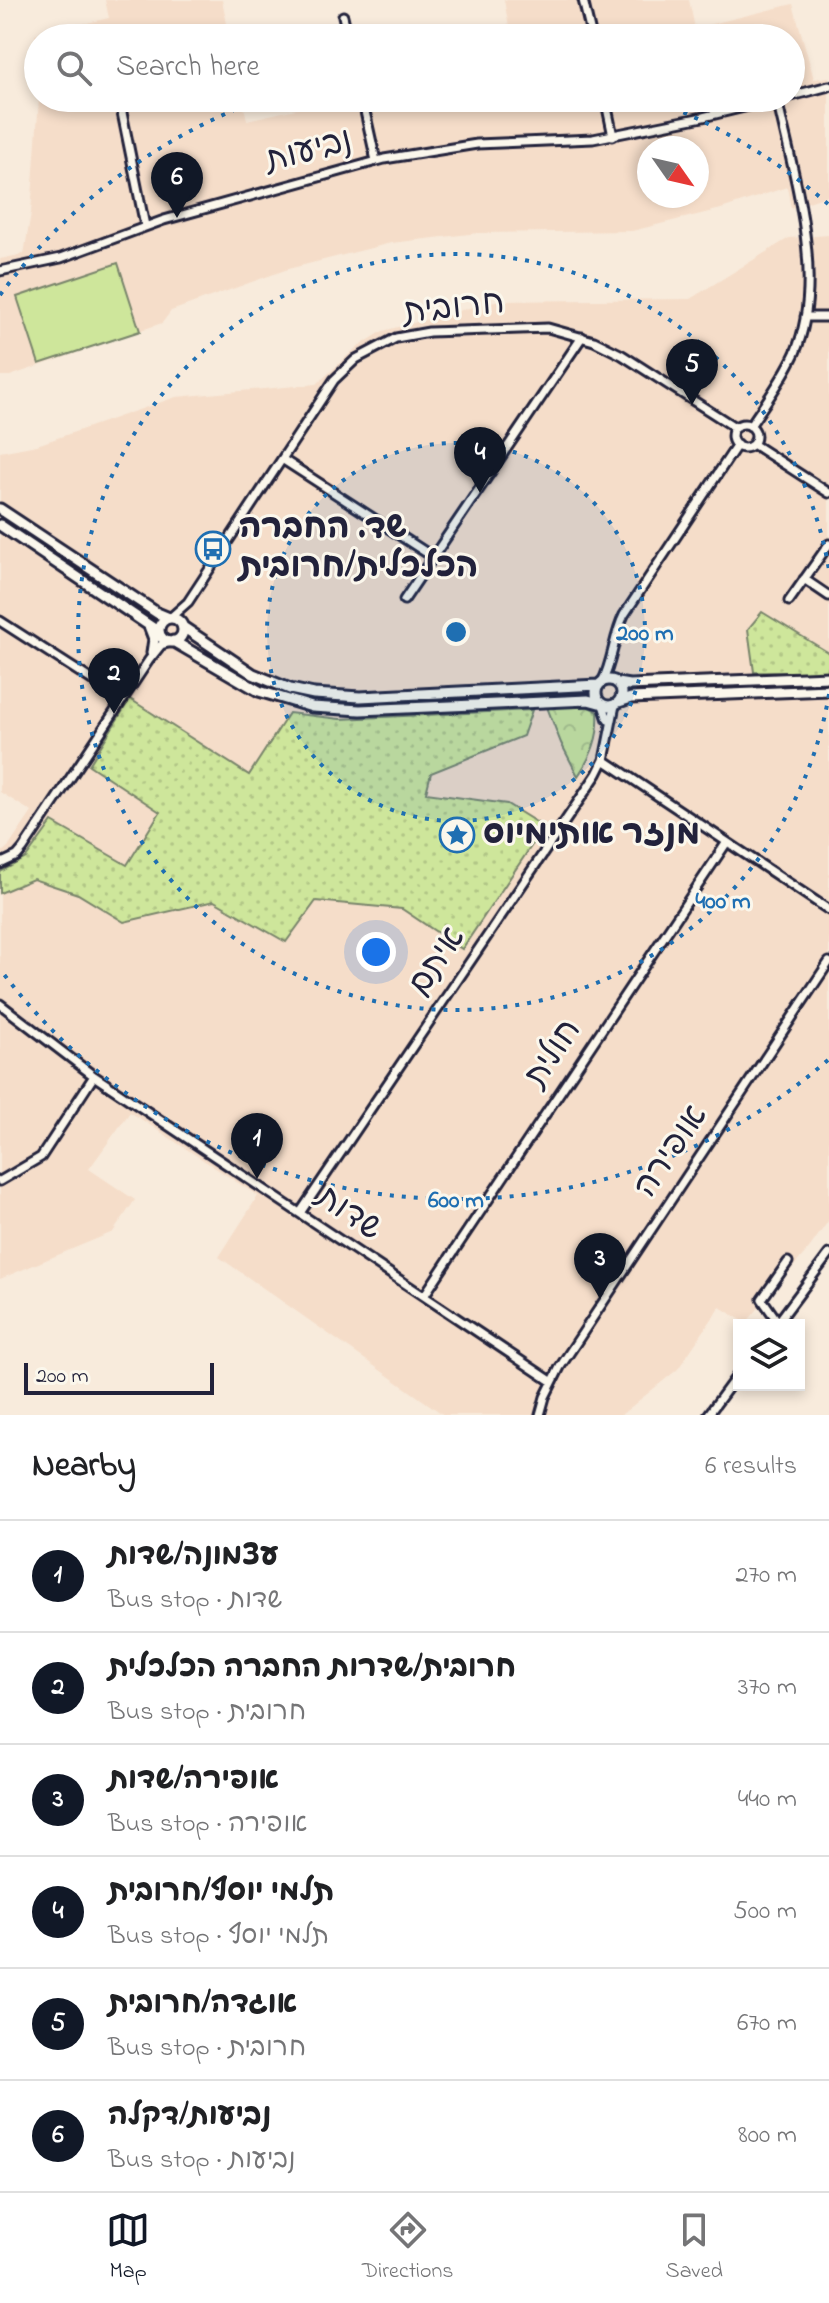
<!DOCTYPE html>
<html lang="en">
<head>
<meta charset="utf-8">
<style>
  :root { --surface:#fff; --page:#f2f2f2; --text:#202124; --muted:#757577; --line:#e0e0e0; --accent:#111827 }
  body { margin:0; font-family:"Indie Flower","Playpen Sans Hebrew",sans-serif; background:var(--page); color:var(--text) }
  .controls { position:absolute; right:24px; bottom:24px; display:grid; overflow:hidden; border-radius:0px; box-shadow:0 4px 12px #0003 }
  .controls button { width:72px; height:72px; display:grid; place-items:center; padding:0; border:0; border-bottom:2px solid var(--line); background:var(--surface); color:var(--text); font:40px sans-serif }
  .compass { position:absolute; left:637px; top:136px; width:72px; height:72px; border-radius:50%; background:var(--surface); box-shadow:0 4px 12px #0003; rotate:124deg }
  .scale { position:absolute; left:24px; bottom:20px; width:190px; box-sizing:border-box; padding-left:8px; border:4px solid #22223b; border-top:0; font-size:22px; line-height:28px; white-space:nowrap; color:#22223b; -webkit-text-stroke:6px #fbf7ec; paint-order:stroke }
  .you { position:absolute; left:376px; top:952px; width:28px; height:28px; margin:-20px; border:6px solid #fff; border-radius:50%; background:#1a73e8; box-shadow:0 0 0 12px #1a73e833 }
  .badge { display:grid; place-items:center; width:52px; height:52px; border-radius:50%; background:var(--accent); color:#fff; font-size:26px; font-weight:700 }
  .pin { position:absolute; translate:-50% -66px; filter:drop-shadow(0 2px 4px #0008) }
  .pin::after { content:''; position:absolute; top:42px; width:28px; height:24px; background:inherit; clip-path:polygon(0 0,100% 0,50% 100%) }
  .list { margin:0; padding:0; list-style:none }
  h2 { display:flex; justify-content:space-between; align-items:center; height:104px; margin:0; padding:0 32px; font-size:34px }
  h2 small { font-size:26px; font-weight:400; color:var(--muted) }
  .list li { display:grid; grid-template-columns:52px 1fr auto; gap:24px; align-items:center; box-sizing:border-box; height:112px; padding:0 32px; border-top:2px solid var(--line) }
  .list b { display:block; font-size:30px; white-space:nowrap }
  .list p { margin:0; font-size:26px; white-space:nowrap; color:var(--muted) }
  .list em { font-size:26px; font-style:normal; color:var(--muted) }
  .icon { flex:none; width:44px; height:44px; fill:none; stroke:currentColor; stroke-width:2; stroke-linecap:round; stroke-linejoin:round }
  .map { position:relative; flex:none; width:829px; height:1415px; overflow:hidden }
  .search { position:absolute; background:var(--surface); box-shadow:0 4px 12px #0003; left:24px; right:24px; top:24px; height:88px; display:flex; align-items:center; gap:20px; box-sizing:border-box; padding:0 28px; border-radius:44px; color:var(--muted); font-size:30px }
  .sheet { height:776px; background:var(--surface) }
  nav { display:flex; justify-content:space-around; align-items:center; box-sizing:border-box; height:112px; border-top:2px solid var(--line); background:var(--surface); font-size:22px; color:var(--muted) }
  nav a { display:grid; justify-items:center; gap:4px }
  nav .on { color:var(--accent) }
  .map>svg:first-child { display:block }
  .built { fill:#f5ddc9; fill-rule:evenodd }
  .grass { fill:url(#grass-dots); stroke:#78846b; stroke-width:2 }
  .park { fill:url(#park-crowns); stroke:#78846b; stroke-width:2 }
  .garden { fill:#cee69b; stroke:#78846b; stroke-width:2 }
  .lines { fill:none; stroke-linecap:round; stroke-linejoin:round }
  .minor-casing { stroke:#22223b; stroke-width:13 }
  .secondary-casing { stroke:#22223b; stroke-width:15 }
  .minor { stroke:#fbf7ec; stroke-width:7 }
  .secondary { stroke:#fbf7ec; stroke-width:9 }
  .ring { fill:none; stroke:#1f6fb2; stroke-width:4; stroke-dasharray:4 8 }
  .labels { text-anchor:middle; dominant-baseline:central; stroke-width:6; stroke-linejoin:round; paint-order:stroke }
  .street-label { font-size:34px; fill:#22223b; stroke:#fbf7ec }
  .poi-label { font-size:34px; font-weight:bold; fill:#22223b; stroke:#fbf7ec; text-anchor:start }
  .centre { fill:#1f6fb2; stroke:#fbf7ec; stroke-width:4 }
  .ring-label { font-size:24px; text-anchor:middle; font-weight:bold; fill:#1f6fb2; stroke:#fbf7ec; stroke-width:6; stroke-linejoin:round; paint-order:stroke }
</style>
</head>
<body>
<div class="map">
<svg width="829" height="1415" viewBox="0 0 829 1415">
  <defs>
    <pattern id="grass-dots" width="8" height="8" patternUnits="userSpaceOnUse" patternTransform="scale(2)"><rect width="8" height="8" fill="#cee69b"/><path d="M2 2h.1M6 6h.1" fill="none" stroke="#b1c586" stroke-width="1.8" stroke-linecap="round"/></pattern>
    <pattern id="park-crowns" width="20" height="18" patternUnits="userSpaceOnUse" patternTransform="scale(2)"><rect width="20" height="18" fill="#cee69b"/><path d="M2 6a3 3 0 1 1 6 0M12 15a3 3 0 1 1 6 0" fill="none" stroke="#b1c586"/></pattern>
  </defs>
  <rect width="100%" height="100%" fill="#f8ebdc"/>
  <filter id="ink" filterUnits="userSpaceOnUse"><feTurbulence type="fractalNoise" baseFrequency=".0125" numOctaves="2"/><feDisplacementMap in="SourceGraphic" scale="16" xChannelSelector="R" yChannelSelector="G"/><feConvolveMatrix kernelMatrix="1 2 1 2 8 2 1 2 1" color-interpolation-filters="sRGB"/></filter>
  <g filter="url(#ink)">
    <!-- built -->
    <path class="built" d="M105 0H222L230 38H38V65L35 35 109 18Z
      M504 0H689L695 28 793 4 814 79 829 77V195L791 208 787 187 721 209 632 231 478 233 391 243 288 269 171 311 162 323 10 376H0V259L24 254 31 213 39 98H242L247 120 345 98H791V38H511ZM649 148H697V196H649Z
      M829 235V1220L810 1247 746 1323 720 1307 678 1369 621 1415H444L219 1257 258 1196 130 1112 89 1169 135 1200 113 1232 0 1279V854L9 846 32 812 0 792V452L37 445 176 397 317 384 356 348 383 331 495 301 690 299 789 238Z"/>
    <!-- grass -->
    <path class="grass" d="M762 612 829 653V673L754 672 748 629Z
      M130 699 249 775 289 713 340 719 532 710 523 736 431 773 426 793 507 804 544 827 462 949 402 909 316 901 286 942 214 901 124 922 78 894 33 879 0 893V872L26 858 52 822 127 865 160 812 89 765Z"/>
    <!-- park -->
    <path class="park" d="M547 707H589L598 712C600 736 592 756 578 776L561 743Z"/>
    <!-- garden -->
    <path class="garden" d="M118 263 140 331 39 364 17 297Z"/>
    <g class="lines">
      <!-- minor casing -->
      <g class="minor-casing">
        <path id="minor" d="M583 0 592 38
          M343 16 348 38
          M791 96 829 86
          M119 98 145 226
          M362 98 376 161
          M605 98 613 136
          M0 271 61 258 164 220 384 159 477 144 593 139 703 117 782 98
          M805 317H829
          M732 436a12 12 0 1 1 24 0a12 12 0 1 1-24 0Z
          M750 426C766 402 783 379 795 353 827 279 793 174 777 99
          M753 444 829 493
          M282 459 433 557
          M804 579 829 596
          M404 600 582 337
          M789 601 829 544
          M171 617 188 602 334 380 356 359 396 338 429 332 548 328 594 341 622 355 736 428
          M0 621 123 700
          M602 682C613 662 613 637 624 615L737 445
          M603 705 608 720
          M604 760 829 910
          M0 864 17 856 23 849 149 660 161 645 171 642
          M0 1004 94 1076 551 1381
          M0 1181 41 1157 94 1076
          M300 1213 597 774 604 760 615 705
          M424 1296 727 842
          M778 1322 762 1299 788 1262
          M776 1325 829 1254
          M540 1415 545 1397 560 1367 829 962
          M708 1415 739 1373"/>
      </g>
      <!-- secondary casing -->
      <g class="secondary-casing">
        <path id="secondary" d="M0 509 157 613 169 618
          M0 525 159 632
          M159 630a12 12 0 1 1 24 0a12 12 0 1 1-24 0Z
          M149 626 154 639 152 653
          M183 627 253 674 290 689 314 694 360 697 598 685
          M173 641 259 691 312 707 360 710 588 700 599 703
          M596 693a13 13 0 1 1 26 0a13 13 0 1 1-26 0Z
          M617 683 629 685 829 677
          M619 702 631 698 829 690"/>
      </g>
      <!-- minor -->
      <use href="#minor" class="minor"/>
      <!-- secondary -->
      <use href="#secondary" class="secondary"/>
    </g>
  </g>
  <!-- distance rings -->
  <circle cx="456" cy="632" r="189" fill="#1f6fb2" fill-opacity=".12"/>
  <g class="ring">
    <circle cx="456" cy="632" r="189"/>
    <path d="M829 694A378 378 0 1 1 829 570"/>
    <path d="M828 1060A567 567 0 0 1 0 969M0 295A567 567 0 0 1 262 99M650 99A567 567 0 0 1 828 204"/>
  </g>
  <!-- icons -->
  <defs>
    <g id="bus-ring" transform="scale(1.8)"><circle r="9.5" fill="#fbf7ec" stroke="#1f6fb2" stroke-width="1.5"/><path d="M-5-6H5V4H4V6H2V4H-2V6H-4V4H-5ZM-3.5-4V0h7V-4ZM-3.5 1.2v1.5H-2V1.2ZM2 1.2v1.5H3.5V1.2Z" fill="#1f6fb2"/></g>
    <g id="sight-ring" transform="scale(1.8)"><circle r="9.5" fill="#fbf7ec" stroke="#1f6fb2" stroke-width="1.5"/><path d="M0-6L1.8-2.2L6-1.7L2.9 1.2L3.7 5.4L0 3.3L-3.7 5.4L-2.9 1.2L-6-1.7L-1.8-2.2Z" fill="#1f6fb2"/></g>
  </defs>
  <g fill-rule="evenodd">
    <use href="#bus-ring" x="213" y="549"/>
    <use href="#sight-ring" x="457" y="835"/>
  </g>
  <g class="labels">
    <!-- street labels -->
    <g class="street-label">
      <text transform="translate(309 152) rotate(-15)">נביעות</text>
      <text transform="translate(454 309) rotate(-6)">חרובית</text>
      <text transform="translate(438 962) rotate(-56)">איתם</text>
      <text transform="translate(554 1054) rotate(-56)">חולית</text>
      <text transform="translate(672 1152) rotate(-56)">אופירה</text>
      <text transform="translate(348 1214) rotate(34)">שדות</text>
    </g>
    <!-- poi labels -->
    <g class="poi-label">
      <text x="239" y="529">שד. החברה<tspan x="239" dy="39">הכלכלית/חרובית</tspan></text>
      <text x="483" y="835">מנזר אותימיוס</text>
    </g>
  </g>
  <circle cx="456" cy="632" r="12" class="centre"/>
  <g class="ring-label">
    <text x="645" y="640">200 m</text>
    <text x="723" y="908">400 m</text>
    <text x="456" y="1207">600 m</text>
  </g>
</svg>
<div class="controls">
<button><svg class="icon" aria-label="layers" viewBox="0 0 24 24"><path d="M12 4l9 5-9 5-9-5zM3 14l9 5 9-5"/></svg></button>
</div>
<svg class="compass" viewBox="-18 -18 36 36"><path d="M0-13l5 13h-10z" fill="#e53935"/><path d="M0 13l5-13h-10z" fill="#757577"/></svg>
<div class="scale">200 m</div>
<div class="you"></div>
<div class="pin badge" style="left:257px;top:1179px">1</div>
<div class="pin badge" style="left:114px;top:714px">2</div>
<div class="pin badge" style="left:600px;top:1299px">3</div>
<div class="pin badge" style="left:480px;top:493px">4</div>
<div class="pin badge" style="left:692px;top:405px">5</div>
<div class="pin badge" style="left:177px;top:218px">6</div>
<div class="search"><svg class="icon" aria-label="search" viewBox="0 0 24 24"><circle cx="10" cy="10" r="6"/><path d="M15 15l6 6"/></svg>Search here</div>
</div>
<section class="sheet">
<h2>Nearby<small>6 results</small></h2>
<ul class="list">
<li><span class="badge">1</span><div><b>עצמונה/שדות</b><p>Bus stop · שדות</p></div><em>270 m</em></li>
<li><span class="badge">2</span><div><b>חרובית/שדרות החברה הכלכלית</b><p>Bus stop · חרובית</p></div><em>370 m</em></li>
<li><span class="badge">3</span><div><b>אופירה/שדות</b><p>Bus stop · אופירה</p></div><em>440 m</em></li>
<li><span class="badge">4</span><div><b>תלמי יוסף/חרובית</b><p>Bus stop · תלמי יוסף</p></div><em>500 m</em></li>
<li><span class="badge">5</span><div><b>אוגדה/חרובית</b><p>Bus stop · חרובית</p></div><em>670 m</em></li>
<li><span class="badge">6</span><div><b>נביעות/דקלה</b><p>Bus stop · נביעות</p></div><em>800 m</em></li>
</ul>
</section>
<nav>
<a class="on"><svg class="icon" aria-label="map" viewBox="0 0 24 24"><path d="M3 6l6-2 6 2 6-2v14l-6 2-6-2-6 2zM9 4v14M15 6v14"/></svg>Map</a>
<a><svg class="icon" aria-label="directions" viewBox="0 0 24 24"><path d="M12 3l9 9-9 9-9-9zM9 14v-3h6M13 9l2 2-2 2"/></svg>Directions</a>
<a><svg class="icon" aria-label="saved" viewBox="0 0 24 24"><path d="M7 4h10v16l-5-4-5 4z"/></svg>Saved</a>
</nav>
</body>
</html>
